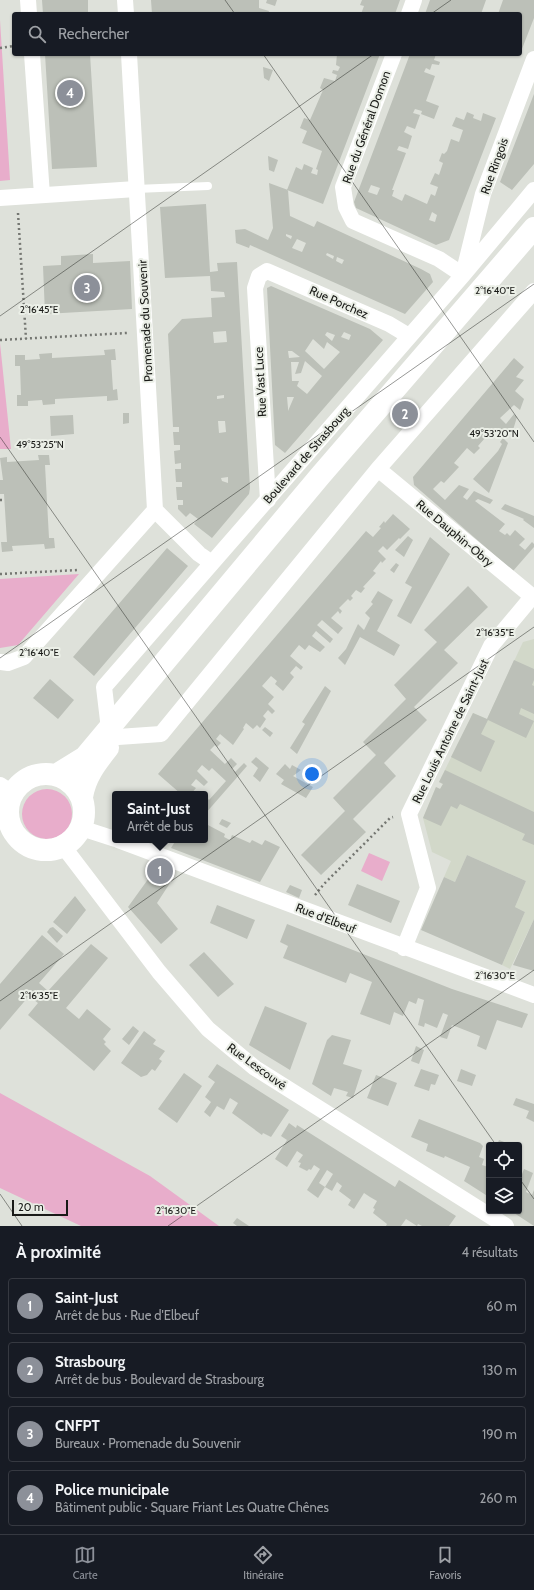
<!DOCTYPE html>
<html lang="fr">
<head>
<meta charset="utf-8">
<style>
  :root { --surface:#171b24; --page:#20242c; --text:#f1f3f6; --muted:#9ea1a6; --line:#363941; --accent:#8c9099 }
  body { margin:0; font-family:Cabin,sans-serif; background:var(--page); color:var(--text) }
  .controls { position:absolute; right:12px; bottom:12px; display:grid; overflow:hidden; border-radius:4px; box-shadow:0 1px 3px #0004 }
  .controls button { width:36px; height:36px; display:grid; place-items:center; padding:0; border:0; border-bottom:1px solid var(--line); background:var(--surface); color:var(--text); font:20px sans-serif }
  .scale { position:absolute; left:12px; bottom:10px; width:56px; box-sizing:border-box; padding-left:4px; border:2px solid #191a17; border-top:0; font-size:11px; line-height:14px; white-space:nowrap; color:#191a17; -webkit-text-stroke:3px #ebefe7; paint-order:stroke }
  .you { position:absolute; left:312px; top:774px; width:14px; height:14px; margin:-10px; border:3px solid #fff; border-radius:50%; background:#1a73e8; box-shadow:0 0 0 6px #1a73e833 }
  .badge { display:grid; place-items:center; width:26px; height:26px; border-radius:50%; background:var(--accent); color:#fff; font-size:13px; font-weight:700 }
  .pin { position:absolute; translate:-50% -50%; border:2px solid #fff; box-shadow:0 1px 4px #0006 }
  .popup { position:absolute; left:112px; top:791px; width:96px; height:52px; box-sizing:border-box; display:grid; place-content:center; border-radius:4px; background:var(--surface); filter:drop-shadow(0 1px 3px #0005); font-size:13px; white-space:nowrap; color:var(--muted) }
  .popup b { font-size:15px; color:var(--text) }
  .popup::after { content:''; position:absolute; left:50%; top:100%; margin-left:-8px; border:8px solid transparent; border-top-color:var(--surface) }
  .list { margin:0; padding:0; list-style:none }
  h2 { display:flex; justify-content:space-between; align-items:center; height:52px; margin:0; padding:0 16px; font-size:17px }
  h2 small { font-size:13px; font-weight:400; color:var(--muted) }
  .list li { display:grid; grid-template-columns:26px 1fr auto; gap:12px; align-items:center; box-sizing:border-box; height:56px; margin:0 8px 8px; padding:0 8px; border:1px solid var(--line); border-radius:4px }
  .list b { display:block; font-size:15px; white-space:nowrap }
  .list p { margin:0; font-size:13px; white-space:nowrap; color:var(--muted) }
  .list em { font-size:13px; font-style:normal; color:var(--muted) }
  .icon { flex:none; width:22px; height:22px; fill:none; stroke:currentColor; stroke-width:2; stroke-linecap:round; stroke-linejoin:round }
  .map { position:relative; flex:none; width:534px; height:1226px; overflow:hidden }
  .search { position:absolute; background:var(--surface); box-shadow:0 1px 3px #0004; left:12px; right:12px; top:12px; height:44px; display:flex; align-items:center; gap:10px; box-sizing:border-box; padding:0 14px; border-radius:4px; color:var(--muted); font-size:15px }
  .sheet { height:308px; background:var(--surface) }
  nav { display:flex; justify-content:space-around; align-items:center; box-sizing:border-box; height:56px; border-top:1px solid var(--line); background:var(--surface); font-size:11px; color:var(--muted) }
  nav a { display:grid; justify-items:center; gap:2px }
  nav .on { color:var(--accent) }
  .map>svg:first-child { display:block }
  .built { fill:#d2d8c9 }
  .green { fill:#e8adcb }
  .building { fill:#bcc0b8; fill-rule:evenodd }
  .lines { fill:none; stroke-linecap:round; stroke-linejoin:round }
  .path { stroke:#757772; stroke-width:2.5; stroke-dasharray:2 3; stroke-linecap:butt }
  .service { stroke:#fff; stroke-width:8 }
  .minor { stroke:#fff; stroke-width:16 }
  .secondary { stroke:#fff; stroke-width:22 }
  .ticks { fill:none; stroke:#191a17; stroke-width:1; stroke-opacity:0.45 }
  .labels { text-anchor:middle; dominant-baseline:central; stroke-width:4; stroke-linejoin:round; paint-order:stroke }
  .street-label { font-size:12px; fill:#191a17; stroke:#ebefe7 }
  .ticks-label { font-size:10px; text-anchor:middle; fill:#191a17; stroke:#ebefe7; stroke-width:4; stroke-linejoin:round; paint-order:stroke }
</style>
</head>
<body>
<div class="map">
<svg width="534" height="1226" viewBox="0 0 534 1226">
  <rect width="100%" height="100%" fill="#dee1da"/>
  <!-- built -->
  <path class="built" d="M534 639V919L510 969 502 965 525 912 515 907 526 881 467 855 455 882 444 877 451 861 432 852 423 818 436 787 440 789 443 784 439 782 473 713 487 719 523 642Z"/>
  <!-- green -->
  <path class="green" d="M0 20 10 180 0 181Z
    M0 343 11 449H0Z
    M79 574 18 645 0 648V579Z
    M22 814a25 25 0 1 1 50 0a25 25 0 1 1-50 0Z
    M369 853 390 862 382 881 361 871Z
    M0 1093 150 1176 219 1226H81L0 1188Z"/>
  <!-- building -->
  <path class="building" d="M42 0H88V14H43Z
    M151 0H259V8L269 11 268 14H152Z
    M267 0H277L275 6 266 3Z
    M362 0H400L395 14H361L364 6 360 5Z
    M430 0H486L481 14H425Z
    M503 0H534V18L520 54V14H498Z
    M45 54H90L97 167 52 169Z
    M337 54H380L323 204 287 190 296 167 302 170 304 164 313 168 311 173 317 175 318 170 316 169 322 151 302 143 307 131 300 128 304 118 310 120 323 90 320 88 324 78 335 81 337 75 332 73 333 70 338 71 340 67 336 65Z
    M410 54H436L434 60 440 62 439 65 432 64 430 70 426 68 424 72 435 76 426 101 439 106 434 119 421 114 422 111 415 109 413 113 420 115 415 129 407 126 404 132 412 136 408 149 399 146 397 150 406 153 392 190H394L392 196 402 201 405 194 427 204 431 194 435 196 438 187 430 184 435 173 439 175 443 163 439 161 442 153 444 154 447 151 451 139 459 142 463 130 452 126 456 117 464 120 467 112 474 115 473 118 481 121 483 113 496 118 449 240 436 245 356 208 354 202ZM371 185 380 188 377 195 368 192ZM432 212 437 215 435 222 429 220Z
    M263 67 273 70 269 81 264 78Z
    M534 94V164L512 190 500 182Z
    M268 156 278 160 274 172 269 170Z
    M269 183 288 190 290 216 314 227 317 221 421 269 430 274 433 282 405 314 250 245 249 248 236 243 235 230 245 229 268 240 273 228ZM286 234 292 236 291 239 286 236ZM297 239 306 243 302 252 292 248ZM327 253 334 256 333 259 326 255ZM337 257 344 260 342 264 336 261Z
    M206 204 210 272 218 271 217 263 237 262 250 488 249 494 212 538 194 524 198 519 190 513 186 517 178 509V505H183V500H177L176 487H182V482H176L175 469H181V463L175 464 174 451 180 450V445H174L173 432H179V427H173L168 334 182 319 212 317 211 298 225 297 224 292 211 291 210 276 165 278 160 207ZM226 331 227 342 214 343 213 332ZM224 395V398L217 399V396ZM218 421H225L226 432 219 433ZM228 477V483L222 481 221 478Z
    M93 254V263L130 261 132 309 45 314 43 266 61 265V256Z
    M271 286 370 329 383 340 285 453 275 445 267 288ZM327 332 335 335 332 341 325 335ZM344 332 351 335 349 340 341 337ZM313 339 324 349 327 342 340 352 324 369 305 351ZM288 351H292L300 357 289 358ZM305 361 322 376 307 394 297 386 299 381H292L291 362H299L295 374 301 373ZM287 397H294L288 411V408Z
    M115 349 116 360H111L113 390 117 389 118 400 107 401V396L55 399V404L43 405 42 400 28 401V406H17V395H21L20 366H15V355H25V360L40 359 39 354 52 353V358L105 355 104 350Z
    M514 358 524 367 516 377 524 380 515 391 524 399 520 410 514 405 500 418 506 424 514 414 517 417 513 430 511 428 503 438 493 429 478 446 480 448 474 454 467 448 454 463 459 467 444 483 441 481 433 489 445 500 459 485 469 489 463 497 467 500 474 491 493 500 490 504 478 499 475 501 505 524 499 531 505 535 507 533 510 536 515 530 525 539 519 545 525 550 532 542 534 544V547L513 571 414 485 413 477Z
    M123 413H129V423L123 424Z
    M73 415 74 434 51 436 50 416Z
    M503 438 508 443 489 493 473 479 498 451 502 444 500 442Z
    M38 455H49L50 465H45L49 538H54L55 548 45 549 44 544 12 546 13 551 2 552 1 542H7L4 494H0V480H3L0 458 7 457V462L39 460Z
    M505 504 534 516V528L523 520 524 519 501 509Z
    M393 514 410 529 400 539 399 538 387 550 383 546 378 551 386 559 382 563 381 561 373 571 376 573 363 587 365 588 361 593 356 590 351 596 353 598 350 601 348 599 339 608 342 611 340 614 338 611 331 618 343 628 338 634 322 620 317 625 333 639 330 643 316 631 312 636 325 647 320 652 309 645 305 650 299 645 290 656 303 667 301 670 296 666 290 673 294 677 283 691 275 684 277 681 271 676 262 686 274 697 268 704 275 711 272 714 268 710 263 716 266 719 260 728 257 725 253 729 246 723 243 728 244 729 233 745 220 734 216 739 221 743 217 747 215 745 210 750 225 764 231 758 237 764 232 769 235 772 244 763 247 766 205 814V801L207 798 209 800 226 781 212 768 209 771 202 765 197 771 208 782 204 786 196 779 191 785 196 788 191 794H181L158 774 366 531 373 537 381 528 379 527 384 521 385 523Z
    M408 536 413 540 404 557 395 550Z
    M430 537 450 554 411 624 397 616 412 587 405 583Z
    M167 548 188 566 94 676 73 657Z
    M396 563 399 565 394 573 390 570Z
    M468 586 488 607 444 650 458 663 414 707 427 720 384 763 396 776 353 819 366 832 321 875 301 855 345 811 333 798 376 755 363 742 406 699 394 685 437 642 424 630Z
    M378 591 393 600 377 631 400 645 394 656 360 637 345 665 338 658 346 649 358 624 364 630 370 618 365 613 373 604 371 602Z
    M514 660 534 669V680L532 685 534 686V714L521 708 519 714 534 721 526 738 488 720 481 734 495 741 481 772 451 757 473 713 487 719Z
    M50 679 74 700 58 719 33 698Z
    M325 686 331 691 297 754 290 748 305 724 302 722Z
    M265 727 273 733 270 737 262 730Z
    M256 757 269 768 260 782 253 776 258 768 251 762Z
    M285 764 290 769 292 765 301 770 293 776 313 787 306 798 281 784 284 780 276 774Z
    M445 770 534 812V845L522 840 525 834 460 804 457 809 451 806 441 826 423 818 436 787 440 789 443 784 439 782Z
    M222 819 231 823 227 828 219 824Z
    M206 824 225 834 224 837 230 840 232 835 250 843 252 840 262 845 265 840 280 847 260 882 171 848 176 840H205Z
    M467 855 526 881 515 907 525 912 502 965 421 930 444 877 455 882Z
    M154 871 170 883 157 903 178 929 161 944 128 907Z
    M357 884 400 901 391 923 348 905Z
    M290 885 302 890 299 898 286 892Z
    M75 896 86 910 67 934 53 922Z
    M217 905 255 920 247 939 210 923Z
    M534 919V971L513 965Z
    M287 924 452 989 528 1014 522 1028 497 1020 486 1050 477 1046 480 1036 452 1025 447 1039 440 1037 448 1015 443 1013 437 1028 425 1023 424 1027 418 1025 424 1000 418 998 416 1004 409 1001 403 1016 394 1012 390 1025 360 1014 372 982 350 973 346 983 283 958 288 946 280 942Z
    M53 927 63 936 57 943 47 932 50 928Z
    M42 935 64 954 39 983 48 991 91 944 108 958 66 1008 79 1019 87 1009 111 1029 103 1039 106 1042 104 1044 111 1051 94 1071 28 1015 38 1003 29 996 0 1030V984Z
    M204 952 234 984 218 997 189 965Z
    M265 1006 307 1023 290 1070 249 1045Z
    M133 1026 139 1031 129 1045 122 1039Z
    M144 1031 156 1040 153 1044 165 1051 159 1059 162 1061 155 1071 152 1069 147 1075 141 1077 121 1063Z
    M332 1035 351 1040 343 1064 362 1070 353 1098 346 1096 348 1092 334 1088 331 1096 312 1084 327 1040Z
    M416 1046 424 1050 419 1064 411 1061Z
    M217 1064 289 1110 271 1137 263 1133 262 1135 232 1113 238 1103 230 1098 224 1110 217 1106 210 1117 204 1112 211 1102 205 1097 215 1082 208 1077Z
    M421 1069 439 1075 435 1085 431 1084 429 1091 414 1086Z
    M461 1069 476 1075 472 1086 457 1081Z
    M184 1073 202 1086 177 1123 158 1109Z
    M376 1075 397 1083 388 1106 367 1098Z
    M516 1098 534 1104V1122L526 1118 529 1111 513 1105Z
    M419 1119 480 1143 483 1146 479 1157 484 1159 482 1165 488 1167 489 1164V1197L464 1181 470 1167 445 1156 444 1158 426 1151 428 1144 411 1137Z
    M289 1123 296 1128 297 1125 395 1187 399 1180 456 1216 449 1226H422L418 1224 417 1226 406 1219 401 1226H386L387 1224 373 1213 375 1209 373 1208 377 1201 370 1197 364 1193 354 1209 348 1205 351 1200 339 1191 342 1186 337 1182 332 1191 325 1187 333 1174 327 1170 319 1183 325 1187 318 1198 307 1190 320 1169 314 1165 311 1170 309 1169 307 1171 299 1167 301 1163 298 1162 303 1155 297 1151 287 1167 275 1159 287 1140 281 1136Z
    M499 1140 512 1145H497Z
    M524 1169 533 1173 526 1192 532 1195 534 1190V1226L511 1211H519V1182Z
    M237 1218 249 1226H237L233 1223Z"/>
  <g class="lines">
    <!-- path -->
    <path class="path" d="M0 48 14 46
      M18 213 26 339
      M0 340 127 333
      M0 500H5
      M0 574 78 570
      M315 895 324 884 390 818 393 817"/>
    <!-- service -->
    <path class="service" d="M136 189 208 186"/>
    <!-- minor -->
    <path class="minor" d="M28 0 29 14
      M125 0 126 14
      M409 14 414 0
      M32 54 42 195
      M129 54 155 510 199 554 212 563
      M394 54 343 187 346 207 353 221 439 259 463 275
      M0 198 136 189
      M464 271 483 194 534 59
      M378 469 534 598
      M268 500 255 288 259 276 267 271 389 324 409 336
      M0 662 8 663 24 657 155 510
      M109 729 104 687 463 275 534 190
      M118 737 161 734 378 469 534 291
      M0 785 12 793
      M81 828 115 839
      M118 840 534 995
      M63 846 159 972 208 1029 255 1068 506 1226
      M404 948 428 888 409 814 491 646 532 597"/>
    <!-- secondary -->
    <path class="secondary" d="M8 812a38 38 0 1 1 76 0a38 38 0 1 1-76 0Z
      M56 775 85 757 320 476 534 228
      M82 797C85 777 96 763 108 748"/>
  </g>
  <!-- ticks -->
  <path class="ticks" d="M225 0 235 14M431 14 451 0M263 54 534 442M0 316 374 54M0 437 496 1145M0 658 534 284M0 1001 534 627M519 1178 534 1199M0 1194 22 1226M168 1226 534 970"/>
  <g class="labels">
    <!-- street labels -->
    <g class="street-label">
      <text transform="translate(366 127) rotate(-70)">Rue du Général Domon</text>
      <text transform="translate(494 166) rotate(-70)">Rue Ringois</text>
      <text transform="translate(339 302) rotate(24)">Rue Porchez</text>
      <text transform="translate(145 321) rotate(-93)">Promenade du Souvenir</text>
      <text transform="translate(260 382) rotate(-93)">Rue Vast Luce</text>
      <text transform="translate(306 455) rotate(-49)">Boulevard de Strasbourg</text>
      <text transform="translate(455 533) rotate(40)">Rue Dauphin-Obry</text>
      <text transform="translate(450 731) rotate(-64)">Rue Louis Antoine de Saint-Just</text>
      <text transform="translate(326 918) rotate(21)">Rue d'Elbeuf</text>
      <text transform="translate(257 1066) rotate(36)">Rue Lescouvé</text>
    </g>
  </g>
  <g class="ticks-label">
    <text x="495" y="294">2°16'40"E</text>
    <text x="39" y="313">2°16'45"E</text>
    <text x="494" y="437">49°53'20"N</text>
    <text x="40" y="448">49°53'25"N</text>
    <text x="495" y="636">2°16'35"E</text>
    <text x="39" y="656">2°16'40"E</text>
    <text x="495" y="979">2°16'30"E</text>
    <text x="39" y="999">2°16'35"E</text>
    <text x="176" y="1214">2°16'30"E</text>
  </g>
</svg>
<div class="controls">
<button><svg class="icon" aria-label="locate" viewBox="0 0 24 24"><circle cx="12" cy="12" r="6"/><path d="M12 2v4M12 18v4M2 12h4M18 12h4"/></svg></button>
<button><svg class="icon" aria-label="layers" viewBox="0 0 24 24"><path d="M12 4l9 5-9 5-9-5zM3 14l9 5 9-5"/></svg></button>
</div>
<div class="scale">20 m</div>
<div class="you"></div>
<div class="pin badge" style="left:160px;top:871px">1</div>
<div class="popup"><b>Saint-Just</b>Arrêt de bus</div>
<div class="pin badge" style="left:405px;top:414px">2</div>
<div class="pin badge" style="left:87px;top:288px">3</div>
<div class="pin badge" style="left:70px;top:93px">4</div>
<div class="search"><svg class="icon" aria-label="search" viewBox="0 0 24 24"><circle cx="10" cy="10" r="6"/><path d="M15 15l6 6"/></svg>Rechercher</div>
</div>
<section class="sheet">
<h2>À proximité<small>4 résultats</small></h2>
<ul class="list">
<li><span class="badge">1</span><div><b>Saint-Just</b><p>Arrêt de bus · Rue d'Elbeuf</p></div><em>60 m</em></li>
<li><span class="badge">2</span><div><b>Strasbourg</b><p>Arrêt de bus · Boulevard de Strasbourg</p></div><em>130 m</em></li>
<li><span class="badge">3</span><div><b>CNFPT</b><p>Bureaux · Promenade du Souvenir</p></div><em>190 m</em></li>
<li><span class="badge">4</span><div><b>Police municipale</b><p>Bâtiment public · Square Friant Les Quatre Chênes</p></div><em>260 m</em></li>
</ul>
</section>
<nav>
<a class="on"><svg class="icon" aria-label="map" viewBox="0 0 24 24"><path d="M3 6l6-2 6 2 6-2v14l-6 2-6-2-6 2zM9 4v14M15 6v14"/></svg>Carte</a>
<a><svg class="icon" aria-label="directions" viewBox="0 0 24 24"><path d="M12 3l9 9-9 9-9-9zM9 14v-3h6M13 9l2 2-2 2"/></svg>Itinéraire</a>
<a><svg class="icon" aria-label="saved" viewBox="0 0 24 24"><path d="M7 4h10v16l-5-4-5 4z"/></svg>Favoris</a>
</nav>
</body>
</html>
